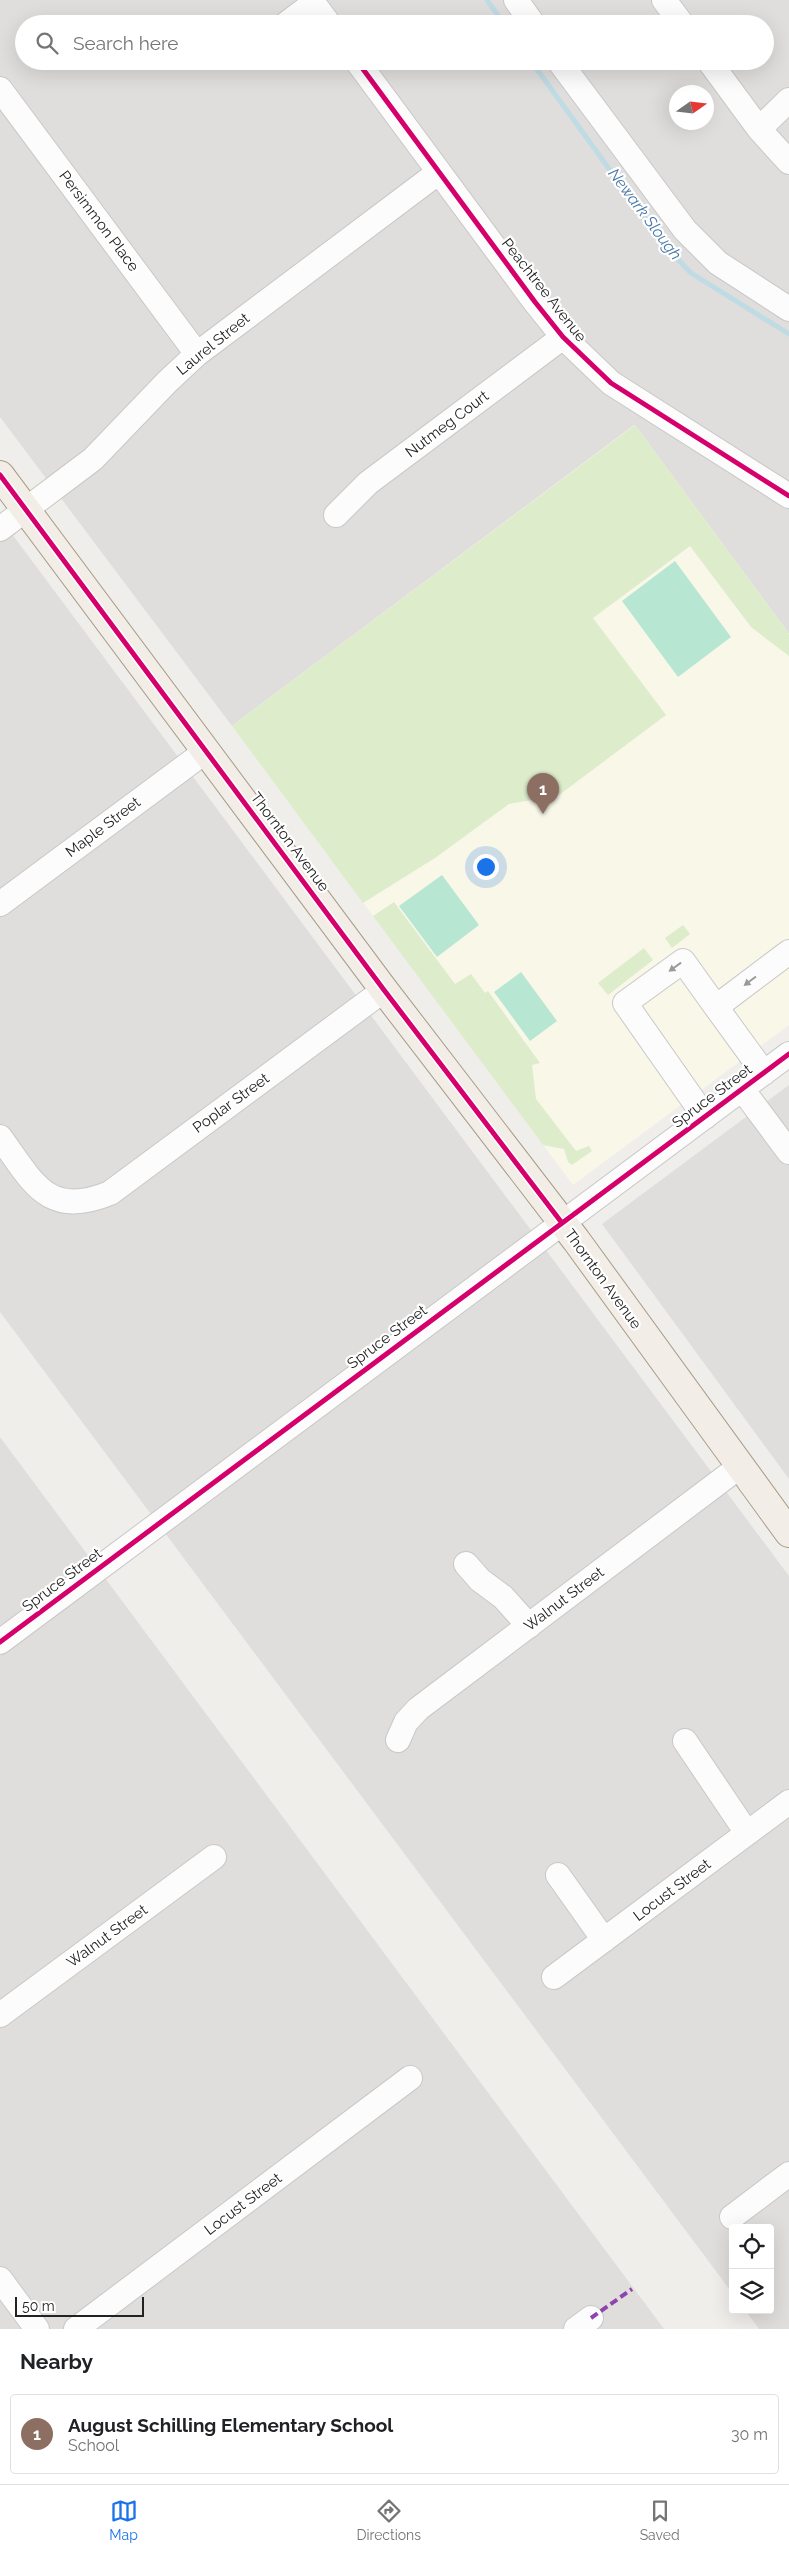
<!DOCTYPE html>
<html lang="en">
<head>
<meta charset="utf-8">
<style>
  :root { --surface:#fff; --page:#f6f6f6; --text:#202124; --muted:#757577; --line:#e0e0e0; --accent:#1a73e8 }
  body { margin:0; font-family:Raleway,sans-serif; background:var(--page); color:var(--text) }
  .controls { position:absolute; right:15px; bottom:15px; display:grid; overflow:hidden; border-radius:5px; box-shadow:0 5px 20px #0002 }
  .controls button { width:45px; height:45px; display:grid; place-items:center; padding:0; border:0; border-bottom:1px solid var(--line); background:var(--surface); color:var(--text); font:25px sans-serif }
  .compass { position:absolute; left:669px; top:85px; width:45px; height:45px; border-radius:50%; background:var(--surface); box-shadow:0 5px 20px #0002; rotate:76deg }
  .scale { position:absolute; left:15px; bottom:12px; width:129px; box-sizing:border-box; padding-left:5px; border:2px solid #222; border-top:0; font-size:14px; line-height:18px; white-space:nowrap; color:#222; -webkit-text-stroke:4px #fff; paint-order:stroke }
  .you { position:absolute; left:485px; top:866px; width:18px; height:18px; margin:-12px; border:4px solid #fff; border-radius:50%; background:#1a73e8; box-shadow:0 0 0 8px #1a73e833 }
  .badge { display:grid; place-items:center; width:32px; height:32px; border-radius:50%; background:var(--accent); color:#fff; font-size:16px; font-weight:700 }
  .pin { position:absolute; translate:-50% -41px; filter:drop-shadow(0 1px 2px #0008) }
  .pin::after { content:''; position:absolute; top:26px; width:18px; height:15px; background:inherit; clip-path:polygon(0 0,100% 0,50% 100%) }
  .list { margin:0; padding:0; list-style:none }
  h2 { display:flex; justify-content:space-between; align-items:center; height:65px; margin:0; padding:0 20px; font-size:21px }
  h2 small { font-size:16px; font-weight:400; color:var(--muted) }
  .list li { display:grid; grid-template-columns:32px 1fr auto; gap:15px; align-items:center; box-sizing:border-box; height:80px; margin:0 10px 10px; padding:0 10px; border:1px solid var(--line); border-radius:5px }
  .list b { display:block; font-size:19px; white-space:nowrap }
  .list p { margin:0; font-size:16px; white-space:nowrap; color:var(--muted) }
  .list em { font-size:16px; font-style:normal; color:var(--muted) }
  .icon { flex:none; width:28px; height:28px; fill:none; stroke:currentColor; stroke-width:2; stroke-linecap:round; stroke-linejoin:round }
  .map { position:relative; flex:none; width:789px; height:2329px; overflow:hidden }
  .search { position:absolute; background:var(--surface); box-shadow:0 5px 20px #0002; left:15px; right:15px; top:15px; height:55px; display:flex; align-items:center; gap:12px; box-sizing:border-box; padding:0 18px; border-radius:28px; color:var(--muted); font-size:19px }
  .sheet { height:155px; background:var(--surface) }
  nav { display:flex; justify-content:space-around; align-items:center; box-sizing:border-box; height:70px; border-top:1px solid var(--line); background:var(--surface); font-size:14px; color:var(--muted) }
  nav a { display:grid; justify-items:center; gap:2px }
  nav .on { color:var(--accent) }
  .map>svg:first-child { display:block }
  .residential { fill:#dfdedc; fill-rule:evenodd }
  .education { fill:#f8f7e8 }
  .grass { fill:#ddeccb }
  .pitch { fill:#b7e6d2 }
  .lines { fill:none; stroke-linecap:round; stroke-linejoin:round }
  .stream { stroke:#bfdbe3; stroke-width:5 }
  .minor-casing { stroke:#c9c8c7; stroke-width:26 }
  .major-casing { stroke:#a79c86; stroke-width:30 }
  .minor { stroke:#fdfcfc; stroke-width:24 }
  .major { stroke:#f3ede7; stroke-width:28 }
  .quiet { stroke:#8e44ad; stroke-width:4; stroke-dasharray:8 4; stroke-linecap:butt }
  .cycleway-casing { stroke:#fff; stroke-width:8 }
  .cycleway { stroke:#d6006c; stroke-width:5 }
  .oneway { fill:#9a9a9a }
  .labels { text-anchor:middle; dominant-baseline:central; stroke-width:4.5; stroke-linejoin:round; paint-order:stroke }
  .street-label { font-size:15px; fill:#222; stroke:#fff }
  .water-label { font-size:16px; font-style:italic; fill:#4a7aab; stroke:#fff }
</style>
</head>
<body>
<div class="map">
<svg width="789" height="2329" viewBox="0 0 789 2329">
  <rect width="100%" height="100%" fill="#f0eeeb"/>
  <!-- residential -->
  <path class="residential" d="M0 0H789V634L634 425 232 726 0 417ZM24 24H765V61H24ZM676 92H706V122H676Z
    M0 518 789 1576V2329H759L745 2310H770V2228H733V2294L0 1312Z
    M789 1085V1479L602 1224Z
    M0 1437 664 2329H0Z"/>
  <!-- education -->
  <path class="education" d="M635 425 789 634V1025L573 1185 232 726Z"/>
  <!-- grass -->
  <path class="grass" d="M635 425 789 634V656L751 627 690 546 593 618 666 715 559 795 509 804 435 858 363 903 232 726Z
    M394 902 455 984 471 974 485 993 488 991 540 1063 532 1065 536 1099 576 1151 589 1146 592 1151 572 1165 568 1162 564 1149 543 1145 373 916Z
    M683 925 690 934 672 948 665 938Z
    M644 948 653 960 608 995 598 983Z"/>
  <!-- pitch -->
  <path class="pitch" d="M675 561 731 637 678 677 622 601Z
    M442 875 479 925 437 957 399 906Z
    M521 972 557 1021 530 1041 494 992Z"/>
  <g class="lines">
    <!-- stream -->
    <path class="stream" d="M487 0 504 24
      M531 61 665 246 691 273 789 334"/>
    <!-- minor casing -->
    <g class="minor-casing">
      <path id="minor" d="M311 0 329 24
        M516 0 533 24
        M664 0 682 24
        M286 24 314 3
        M357 61 535 302 563 337 611 383 789 496
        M559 61 685 230 718 263 789 309
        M709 61 759 129 789 162
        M0 89 197 354
        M759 129 789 100
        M336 515 368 483 563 337
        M0 529 93 459 167 382 197 354 439 172
        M0 904 206 751
        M764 1073 716 1007 789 952
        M742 1089 789 1152
        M705 1117 625 1003 683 961 716 1007
        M0 1137C33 1182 47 1219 110 1193L384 990
        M466 1564 480 1580 503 1597 529 1626
        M0 1642 789 1054
        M398 1740 406 1722 418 1709 739 1467
        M685 1741 747 1833
        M558 1875 604 1940
        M554 1977 789 1802
        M0 2015 214 1857
        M732 2217 789 2174
        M0 2279 37 2329
        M76 2329 410 2078
        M576 2329 591 2318"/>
    </g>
    <!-- major casing -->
    <g class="major-casing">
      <path id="major" d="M0 475 384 990 576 1240 789 1533"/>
    </g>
    <!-- minor -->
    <use href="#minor" class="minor"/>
    <!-- major -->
    <use href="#major" class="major"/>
    <!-- quiet -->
    <path class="quiet" d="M591 2318 632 2289"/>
    <!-- cycleway casing -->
    <g class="cycleway-casing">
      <path id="cycleway" d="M357 61 535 302 563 337 611 383 789 496
        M0 475 384 990 562 1223
        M0 1642 789 1054"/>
    </g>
    <!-- cycleway -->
    <use href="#cycleway" class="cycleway"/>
  </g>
  <!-- one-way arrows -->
  <defs><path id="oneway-solid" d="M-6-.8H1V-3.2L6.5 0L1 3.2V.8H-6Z" transform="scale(1.25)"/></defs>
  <g class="oneway">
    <use href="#oneway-solid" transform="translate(675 967) rotate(144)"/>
    <use href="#oneway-solid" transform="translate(750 981) rotate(143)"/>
  </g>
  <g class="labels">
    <!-- street labels -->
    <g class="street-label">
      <text transform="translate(99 221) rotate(53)">Persimmon Place</text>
      <text transform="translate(544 290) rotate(52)">Peachtree Avenue</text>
      <text transform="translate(213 344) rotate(-39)">Laurel Street</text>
      <text transform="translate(447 424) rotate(-37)">Nutmeg Court</text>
      <text transform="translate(103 827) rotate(-37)">Maple Street</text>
      <text transform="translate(290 842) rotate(53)">Thornton Avenue</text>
      <text transform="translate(712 1096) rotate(-37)">Spruce Street</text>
      <text transform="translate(231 1103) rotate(-36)">Poplar Street</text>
      <text transform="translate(603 1279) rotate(54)">Thornton Avenue</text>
      <text transform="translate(387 1337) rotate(-37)">Spruce Street</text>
      <text transform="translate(62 1580) rotate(-37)">Spruce Street</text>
      <text transform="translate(564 1599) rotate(-37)">Walnut Street</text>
      <text transform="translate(672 1890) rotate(-37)">Locust Street</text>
      <text transform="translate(107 1936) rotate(-36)">Walnut Street</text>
      <text transform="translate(243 2204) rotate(-37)">Locust Street</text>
    </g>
    <!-- water labels -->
    <g class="water-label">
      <text transform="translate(645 214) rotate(53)">Newark Slough</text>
    </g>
  </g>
</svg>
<div class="controls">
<button><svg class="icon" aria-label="locate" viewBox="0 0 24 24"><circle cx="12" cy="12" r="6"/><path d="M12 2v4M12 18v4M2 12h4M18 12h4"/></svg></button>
<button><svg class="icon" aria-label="layers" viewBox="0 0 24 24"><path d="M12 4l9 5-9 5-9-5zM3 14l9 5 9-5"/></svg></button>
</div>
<svg class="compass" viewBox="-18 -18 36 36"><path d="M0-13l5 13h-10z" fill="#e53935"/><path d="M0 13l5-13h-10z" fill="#757577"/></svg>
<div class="scale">50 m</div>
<div class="you"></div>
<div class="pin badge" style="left:543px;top:814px;background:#8d6e63">1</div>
<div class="search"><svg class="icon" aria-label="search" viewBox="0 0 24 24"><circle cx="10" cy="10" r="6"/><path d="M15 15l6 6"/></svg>Search here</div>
</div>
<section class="sheet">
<h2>Nearby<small></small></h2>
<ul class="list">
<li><span class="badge" style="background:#8d6e63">1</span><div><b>August Schilling Elementary School</b><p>School</p></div><em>30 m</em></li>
</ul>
</section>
<nav>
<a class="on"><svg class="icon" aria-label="map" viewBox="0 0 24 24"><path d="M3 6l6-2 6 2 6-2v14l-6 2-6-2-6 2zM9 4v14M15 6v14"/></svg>Map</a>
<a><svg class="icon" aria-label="directions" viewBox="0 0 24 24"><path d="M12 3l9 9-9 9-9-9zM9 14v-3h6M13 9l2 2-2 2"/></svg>Directions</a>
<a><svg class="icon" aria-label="saved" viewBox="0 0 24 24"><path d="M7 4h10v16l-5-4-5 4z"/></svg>Saved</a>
</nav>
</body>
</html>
